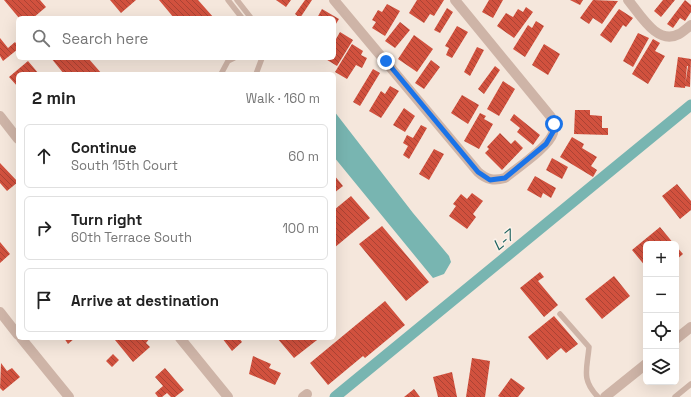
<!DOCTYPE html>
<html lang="en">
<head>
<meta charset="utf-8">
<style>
  :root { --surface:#fff; --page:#f2f2f2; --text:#222; --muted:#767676; --line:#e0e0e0 }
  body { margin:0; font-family:"Space Grotesk",sans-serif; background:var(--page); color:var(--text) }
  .controls { position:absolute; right:12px; bottom:12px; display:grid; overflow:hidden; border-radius:6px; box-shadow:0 4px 16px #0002 }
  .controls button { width:36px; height:36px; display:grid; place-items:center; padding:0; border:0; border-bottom:1px solid var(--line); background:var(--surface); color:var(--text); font:20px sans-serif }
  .stop { position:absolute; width:12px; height:12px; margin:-9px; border:3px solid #1a73e8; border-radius:50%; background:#fff }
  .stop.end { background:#1a73e8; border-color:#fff; box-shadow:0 1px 4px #0008 }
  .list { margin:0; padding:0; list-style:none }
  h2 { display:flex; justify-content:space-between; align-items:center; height:52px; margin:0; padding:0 16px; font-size:17px }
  h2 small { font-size:13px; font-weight:400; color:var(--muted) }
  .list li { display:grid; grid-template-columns:26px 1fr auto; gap:12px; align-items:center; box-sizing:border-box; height:64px; margin:0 8px 8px; padding:0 8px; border:1px solid var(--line); border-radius:6px }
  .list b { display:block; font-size:15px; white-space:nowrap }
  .list p { margin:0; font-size:13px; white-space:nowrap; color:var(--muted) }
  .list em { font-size:13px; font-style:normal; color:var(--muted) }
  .icon { flex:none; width:22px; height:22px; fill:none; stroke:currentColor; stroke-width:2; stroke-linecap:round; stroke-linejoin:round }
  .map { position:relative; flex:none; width:691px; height:397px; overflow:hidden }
  .search { position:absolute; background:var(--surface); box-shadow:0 4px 16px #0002; left:16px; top:16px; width:320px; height:44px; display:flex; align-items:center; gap:10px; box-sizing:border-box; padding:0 14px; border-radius:6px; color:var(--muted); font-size:15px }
  .panel { position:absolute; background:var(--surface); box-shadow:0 4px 16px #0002; left:16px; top:72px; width:320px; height:268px; border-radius:6px }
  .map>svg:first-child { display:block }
  .water { fill:#78b5b1 }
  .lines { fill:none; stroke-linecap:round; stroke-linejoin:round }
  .canal { stroke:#78b5b1; stroke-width:11 }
  .building { fill:url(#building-back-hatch) }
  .service { stroke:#ceb4a7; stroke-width:5.5 }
  .minor { stroke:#ceb4a7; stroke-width:10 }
  .route { stroke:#1a73e8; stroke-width:5 }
  .labels { text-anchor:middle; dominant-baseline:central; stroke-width:3; stroke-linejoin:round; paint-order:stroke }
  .water-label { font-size:15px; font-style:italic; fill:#19605d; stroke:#fbf1e9 }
</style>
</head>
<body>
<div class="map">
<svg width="691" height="397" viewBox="0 0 691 397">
  <defs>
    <pattern id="building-back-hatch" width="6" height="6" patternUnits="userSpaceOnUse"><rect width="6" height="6" fill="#d1513e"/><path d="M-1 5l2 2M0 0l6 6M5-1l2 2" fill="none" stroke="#ab4334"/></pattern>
  </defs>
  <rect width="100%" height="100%" fill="#f5e7dc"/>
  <!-- water -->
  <path class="water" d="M334 111 413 213 449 256 451 262 444 274 433 278 334 157Z"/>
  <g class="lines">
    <!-- canal -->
    <path class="canal" d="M335 397 691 105"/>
  </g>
  <!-- building -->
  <path class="building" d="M4 0H40L46 7 33 18H19Z
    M110 0H136L121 13Z
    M159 0H198L214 18H174Z
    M276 0H291L286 7Z
    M305 0H312L300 18 295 14Z
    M417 0H444L434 16 430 14 424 23 409 13Z
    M489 0H503L493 18 482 12Z
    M570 0H583L580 5Z
    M593 0 618 1 602 24 593 18 589 24 580 18Z
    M663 0H675L661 17 654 11Z
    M685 0 691 5V12L685 21 680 18 673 28 667 24Z
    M387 4 400 11 385 36 372 28 376 22 372 20 378 10 382 12Z
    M526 7 533 12 514 38 497 26 506 13 513 17 518 9 523 12Z
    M447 8 453 12 440 33 434 30Z
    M322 9 339 19 334 27V18H317Z
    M619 9 633 18 626 27 623 25 611 43 600 35Z
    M536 21 544 26 525 57 513 49 528 25 532 28Z
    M400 22 410 30 395 48 385 41Z
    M457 26 468 32 452 58 446 55 449 48 445 46Z
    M340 32 353 40 337 66 324 58H334V38L336 39Z
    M638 33 649 38 633 67 623 61Z
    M414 35 433 49 417 72 398 59Z
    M0 38 8 48 15 42 18 46V49L3 61 0 56Z
    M653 39 660 43 655 51 665 56 648 84 632 74Z
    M352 44 363 51 361 55 367 58 362 68 356 65 347 79 335 72Z
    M544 44 560 54 548 75 532 65Z
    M477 47 484 50 470 76 464 72Z
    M678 57 691 59 690 87 685 86 688 66H687L685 88 674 87Z
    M51 58H88L102 74H64Z
    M431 60 440 67 424 89 415 83Z
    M28 61 39 74H18V87L9 77Z
    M495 66 500 70 484 94 478 89Z
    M373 69 380 73 360 106 353 102Z
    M503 81 515 89 499 116 487 109Z
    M390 86 399 91 381 118 369 111 381 91 385 94Z
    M462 95 479 105 468 124 451 113Z
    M404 108 415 116 405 132 393 125Z
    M575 110H590V115L602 116V128H608V135L574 134Z
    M480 113 486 116 484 119 493 124 479 149 464 141Z
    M514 114 540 135 533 145 517 132 520 128 510 120Z
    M421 125 427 128 409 159 403 155 408 146 403 143 407 135 413 138Z
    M500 133 511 144 515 140 523 148 502 170 485 153 489 149 487 147Z
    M572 137 584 144 582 148 597 157 591 166 597 170 593 177 560 157Z
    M434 149 444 154 429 180 419 174Z
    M552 158 568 167 562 179 546 170Z
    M0 163 18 182 7 191 0 183Z
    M334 175 343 186 334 193Z
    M535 176 556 188 551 198 543 193 541 198 527 190Z
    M677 184 691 201V210L680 219 662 196Z
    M472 193 483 201 473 214 476 217 467 229 449 216 456 206 453 204 461 194 467 199Z
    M351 196 370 218 334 248V210Z
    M382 226 429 282 406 301 359 244Z
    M660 227 674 244H646V267L632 250Z
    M0 242 10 254 0 263Z
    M676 246 683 254 676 260Z
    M540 272 544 277 538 281 558 305 544 317 520 288Z
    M614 276 630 296 602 319 585 299Z
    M385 301 405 325 365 358 363 356 328 385 310 363Z
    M554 316 578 344 566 353 561 348 547 360 528 337Z
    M64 338H75L68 344Z
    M117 338H150L146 343 150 347 133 362 115 340Z
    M222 338H239L242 342 232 351Z
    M277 338H315L317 340 294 358Z
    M113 354 119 360 112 367 106 361Z
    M253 356 271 364 269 368 281 373 275 385 249 374Z
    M472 358 490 361 485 397H466Z
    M1 363 7 371 12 368 20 377 3 391 0 388Z
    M165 368 184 390 175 397H171L167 393 162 397H158L155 393 163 386 155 377Z
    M452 372 457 397H438L433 377Z
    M511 378 525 388 518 397H500L498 396Z
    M414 389 420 397H404Z"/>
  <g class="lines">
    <!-- service -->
    <path class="service" d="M228 0 242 18
      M237 0 251 18
      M221 74 228 61 234 58
      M256 74 262 58
      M560 314 589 347C587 370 581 379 598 397
      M675 397 691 384"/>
    <!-- minor -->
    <path class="minor" d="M334 0 478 172C487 180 494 181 505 178 517 168 549 147 553 133 554 127 553 122 551 117L455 0
      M628 0C640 14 657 46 679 34 683 32 687 28 691 25
      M0 116 18 139
      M0 312 18 335
      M21 338 69 397
      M180 338 228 397
      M676 339 691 327
      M303 397 307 394
      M605 397 646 364"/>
  </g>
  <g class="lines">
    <!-- route -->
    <path class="route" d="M386 61 478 172 490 180 505 178 546 144 553 132 554 124"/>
  </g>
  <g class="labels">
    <!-- water labels -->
    <g class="water-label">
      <text transform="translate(503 240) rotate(-39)">L-7</text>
    </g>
  </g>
</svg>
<div class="controls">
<button>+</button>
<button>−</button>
<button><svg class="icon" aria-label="locate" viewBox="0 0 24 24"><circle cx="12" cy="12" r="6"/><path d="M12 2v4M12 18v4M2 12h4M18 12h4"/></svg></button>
<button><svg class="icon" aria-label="layers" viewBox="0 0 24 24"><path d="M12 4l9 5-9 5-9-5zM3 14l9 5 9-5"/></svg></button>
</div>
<div class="stop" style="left:554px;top:124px"></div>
<div class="stop end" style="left:386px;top:61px"></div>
<div class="search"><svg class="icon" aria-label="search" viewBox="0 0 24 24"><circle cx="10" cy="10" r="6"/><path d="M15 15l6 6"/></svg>Search here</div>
<section class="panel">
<h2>2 min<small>Walk · 160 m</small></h2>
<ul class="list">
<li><svg class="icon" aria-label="ahead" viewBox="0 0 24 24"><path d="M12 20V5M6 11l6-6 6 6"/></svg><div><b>Continue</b><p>South 15th Court</p></div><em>60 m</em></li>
<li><svg class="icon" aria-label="right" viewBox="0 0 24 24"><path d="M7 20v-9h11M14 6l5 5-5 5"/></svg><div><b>Turn right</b><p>60th Terrace South</p></div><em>100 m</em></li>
<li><svg class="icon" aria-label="arrive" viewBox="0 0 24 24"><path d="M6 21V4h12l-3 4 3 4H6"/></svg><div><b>Arrive at destination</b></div></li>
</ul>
</section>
</div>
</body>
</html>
